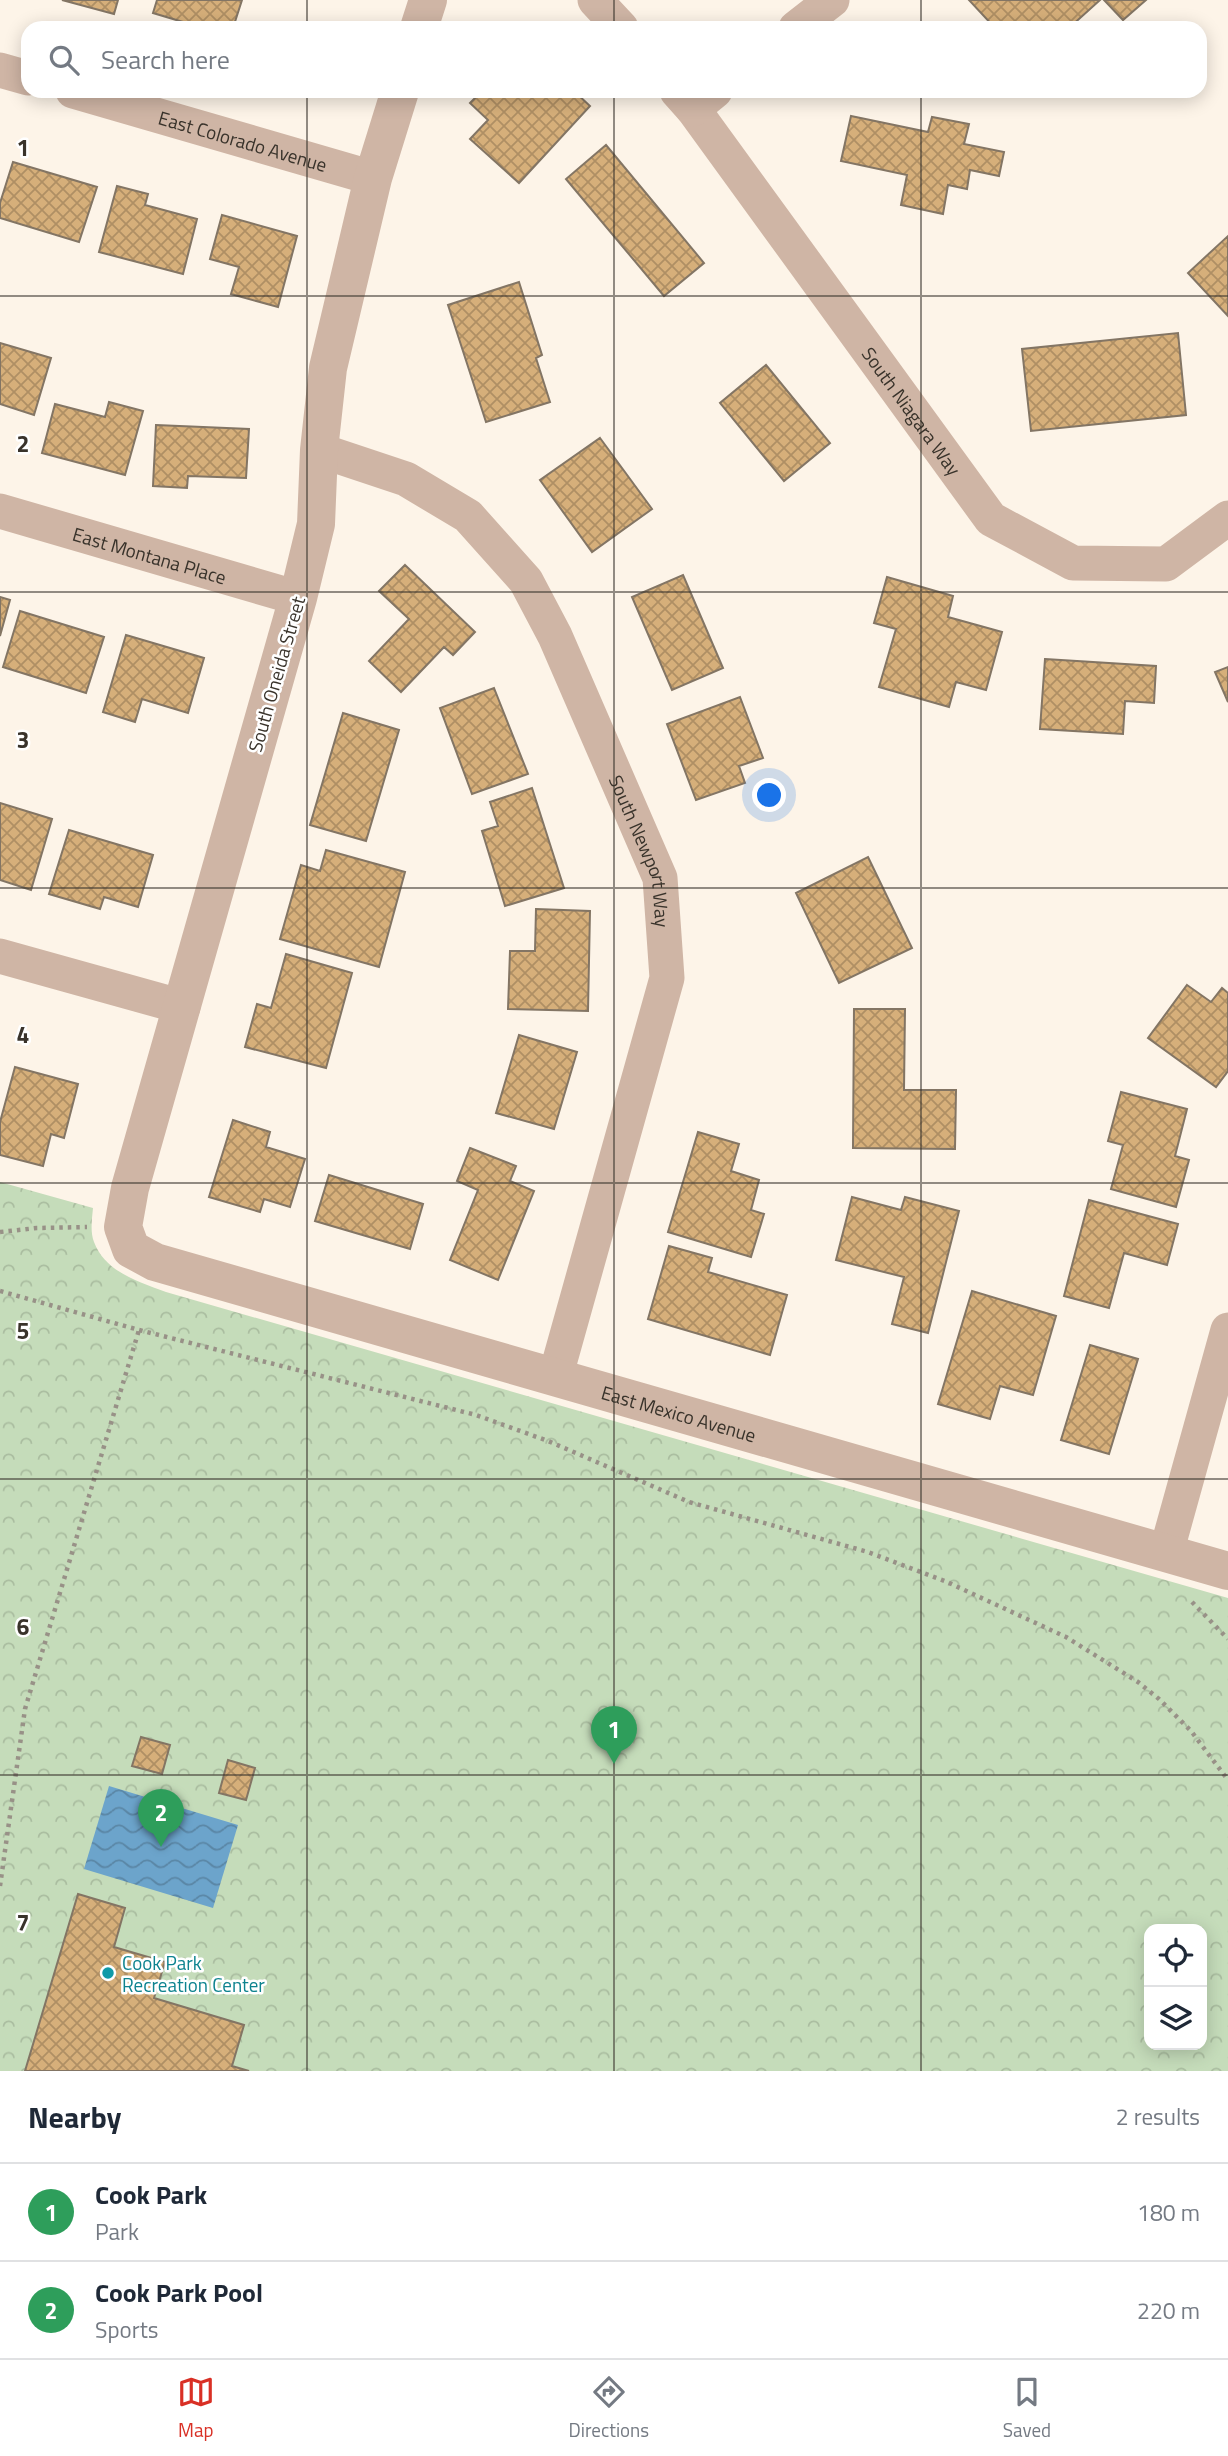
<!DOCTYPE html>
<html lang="en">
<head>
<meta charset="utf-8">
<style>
  :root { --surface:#fff; --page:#f6f6f7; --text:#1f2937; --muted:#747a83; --line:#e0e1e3; --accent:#d93025 }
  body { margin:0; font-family:"Titillium Web",sans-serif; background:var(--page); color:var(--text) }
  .controls { position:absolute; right:21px; bottom:21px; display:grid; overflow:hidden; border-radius:14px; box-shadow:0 4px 18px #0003 }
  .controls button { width:63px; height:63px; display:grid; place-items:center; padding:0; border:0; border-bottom:2px solid var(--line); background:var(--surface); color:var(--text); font:35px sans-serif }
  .you { position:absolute; left:770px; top:796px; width:24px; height:24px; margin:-18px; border:5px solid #fff; border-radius:50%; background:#1a73e8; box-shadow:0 0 0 10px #1a73e833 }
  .badge { display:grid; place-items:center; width:46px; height:46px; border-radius:50%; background:var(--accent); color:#fff; font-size:23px; font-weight:700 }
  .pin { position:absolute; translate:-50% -58px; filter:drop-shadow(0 2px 4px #0008) }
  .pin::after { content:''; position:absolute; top:37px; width:24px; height:21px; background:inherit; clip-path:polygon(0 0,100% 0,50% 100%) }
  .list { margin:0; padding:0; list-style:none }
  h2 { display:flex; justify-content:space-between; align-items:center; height:91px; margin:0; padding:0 28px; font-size:30px }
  h2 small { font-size:23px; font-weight:400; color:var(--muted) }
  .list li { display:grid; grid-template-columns:46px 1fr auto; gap:21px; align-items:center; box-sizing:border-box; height:98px; padding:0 28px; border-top:2px solid var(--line) }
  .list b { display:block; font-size:26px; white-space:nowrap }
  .list p { margin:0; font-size:23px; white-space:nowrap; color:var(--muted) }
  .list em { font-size:23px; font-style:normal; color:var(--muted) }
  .icon { flex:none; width:38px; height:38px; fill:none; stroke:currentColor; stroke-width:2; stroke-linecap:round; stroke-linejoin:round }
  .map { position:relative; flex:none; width:1228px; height:2071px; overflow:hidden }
  .search { position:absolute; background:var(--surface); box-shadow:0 4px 18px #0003; left:21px; right:21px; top:21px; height:77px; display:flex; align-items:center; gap:18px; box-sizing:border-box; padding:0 24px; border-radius:21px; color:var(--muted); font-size:26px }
  .sheet { height:287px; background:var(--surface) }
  nav { display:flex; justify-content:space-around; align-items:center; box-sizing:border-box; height:98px; border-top:2px solid var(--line); background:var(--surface); font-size:19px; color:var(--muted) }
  nav a { display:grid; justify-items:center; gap:4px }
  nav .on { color:var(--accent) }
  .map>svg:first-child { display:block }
  .park { fill:url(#park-crowns); fill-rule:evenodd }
  .water { fill:url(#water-waves) }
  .building { fill:url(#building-cross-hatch); stroke:#837564; stroke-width:2 }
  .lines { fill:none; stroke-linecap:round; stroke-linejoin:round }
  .path { stroke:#989187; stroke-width:4.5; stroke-dasharray:3.5 5; stroke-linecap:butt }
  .minor { stroke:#cfb5a5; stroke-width:35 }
  .tertiary { stroke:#cfb5a5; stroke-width:38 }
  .grid { fill:none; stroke:#39332b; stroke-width:2; stroke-opacity:0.55 }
  .culture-dot { fill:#0f9aa8; stroke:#fff; stroke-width:2.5 }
  .labels { text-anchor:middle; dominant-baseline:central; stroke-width:5; stroke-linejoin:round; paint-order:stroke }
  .street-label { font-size:19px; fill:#39332b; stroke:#fff }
  .culture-label { font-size:19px; fill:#0d838f; stroke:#fff; text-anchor:start }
  .grid-label { font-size:23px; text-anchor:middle; font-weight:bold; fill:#39332b; stroke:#fff; stroke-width:5; stroke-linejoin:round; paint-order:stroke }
</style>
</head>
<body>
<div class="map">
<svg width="1228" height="2071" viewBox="0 0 1228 2071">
  <defs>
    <pattern id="park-crowns" width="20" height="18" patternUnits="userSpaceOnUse" patternTransform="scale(1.75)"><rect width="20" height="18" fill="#c5dcba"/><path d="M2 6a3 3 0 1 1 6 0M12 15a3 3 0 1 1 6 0" fill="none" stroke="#aabda0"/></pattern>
    <pattern id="water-waves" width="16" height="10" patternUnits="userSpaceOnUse" patternTransform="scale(1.75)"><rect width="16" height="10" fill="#6ca4cb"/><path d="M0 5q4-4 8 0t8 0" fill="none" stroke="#5a86a5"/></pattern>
    <pattern id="building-cross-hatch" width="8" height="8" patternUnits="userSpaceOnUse" patternTransform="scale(1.75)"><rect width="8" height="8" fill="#d6af7a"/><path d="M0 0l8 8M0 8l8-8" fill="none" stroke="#af8f64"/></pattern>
  </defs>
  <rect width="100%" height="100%" fill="#fdf4e8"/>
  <!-- park -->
  <path class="park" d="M0 1182 93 1208C92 1219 90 1232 94 1242 105 1272 139 1282 166 1292L1228 1598V2071H0ZM1149 1929H1202V2045H1149Z"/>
  <!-- water -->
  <path class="water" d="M109 1786 238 1825 213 1908 84 1869Z"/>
  <!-- building -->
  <path class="building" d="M62 0H118L114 14Z
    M157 0H242L233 28H192L193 25 153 13Z
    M969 0H1100L1069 28H995Z
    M1104 0H1146L1123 20Z
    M482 91H574L590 106 519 183 470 139 488 120 470 103Z
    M851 116 928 132 932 117 969 124 964 144 1004 152 999 176 970 170 967 189 948 185 943 214 901 205 907 175 841 161Z
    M606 145 704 263 664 296 566 179Z
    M13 162 97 187 79 242 0 218V203Z
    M117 186 148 194 145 205 197 219 183 274 99 252Z
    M222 215 297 236 278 307 231 294 239 267 210 259Z
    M1228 236V316L1188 273Z
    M519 282 542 355 536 358 550 402 486 422 448 305Z
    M1178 333 1186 415 1031 431 1022 349Z
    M0 343 51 358 34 415 0 404Z
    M766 365 830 443 784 481 720 403Z
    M109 402 143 411 125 475 42 453 55 404 105 417Z
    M156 425 249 429 246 478 188 476 187 488 153 486Z
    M600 438 652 509 592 552 540 480Z
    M405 565 475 632 453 655 444 647 401 692 369 661 409 619 379 591Z
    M683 575 723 668 672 690 632 597Z
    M887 577 953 596 948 617 1002 632 986 690 956 682 949 707 879 687 896 629 874 623Z
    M0 597 10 600 0 636Z
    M20 611 104 637 86 693 3 667Z
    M126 635 204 658 188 713 142 699 135 722 103 712Z
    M1045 659 1156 666 1154 703 1125 701 1123 734 1040 729Z
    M1228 667V702L1215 672Z
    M494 688 528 774 472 794 440 708Z
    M740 697 763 758 739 766 745 783 696 800 667 724Z
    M343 713 399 730 366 841 310 825Z
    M532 788 564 888 505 906 482 831 498 826 490 802Z
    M0 803 52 819 31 890 0 880Z
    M69 830 153 855 138 907 104 897 100 909 49 894Z
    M326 850 405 872 379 967 280 939 301 865 320 871Z
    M868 857 912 948 839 983 796 893Z
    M536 909 590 911 588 1011 508 1009 510 951H535Z
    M286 954 352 973 326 1068 245 1047 257 1004 271 1008Z
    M1187 985 1211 1002 1222 988 1228 993V1071L1216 1087 1148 1038Z
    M854 1009H905L904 1090H956L955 1149 853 1148Z
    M519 1035 577 1052 554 1129 496 1113Z
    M15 1067 78 1084 64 1138 51 1134 43 1166 0 1155V1122Z
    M1121 1092 1187 1109 1175 1156 1189 1160 1176 1207 1111 1189 1123 1145 1108 1141Z
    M233 1120 270 1132 266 1147 305 1159 290 1207 264 1199 260 1212 209 1197Z
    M698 1132 739 1144 731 1171 759 1180 751 1210 764 1214 751 1257 668 1232Z
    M470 1148 516 1166 510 1181 534 1191 498 1280 450 1260 478 1190 457 1181Z
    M329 1175 423 1204 410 1249 315 1221Z
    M852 1197 901 1210 905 1197 959 1211 928 1333 892 1324 904 1277 836 1260Z
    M1089 1200 1178 1224 1167 1265 1124 1253 1109 1308 1064 1296Z
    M669 1246 712 1258 708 1272 787 1295 770 1355 648 1319Z
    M972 1291 1056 1316 1033 1395 1000 1386 990 1419 938 1404Z
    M1090 1345 1138 1359 1109 1454 1061 1440Z
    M141 1737 170 1745 162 1774 132 1766Z
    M228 1760 255 1768 246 1800 219 1793Z
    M78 1894 125 1908 114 1947 165 1962 154 1998 244 2025 232 2066 249 2071H25Z"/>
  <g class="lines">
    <!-- path -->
    <path class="path" d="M0 1232 37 1228 87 1227
      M0 1291 139 1330 476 1415 548 1441 689 1502 868 1552 947 1582 1066 1637 1138 1682 1159 1699 1191 1731 1228 1780
      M1192 1602 1228 1639
      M0 1886 25 1709 139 1330"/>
    <!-- minor -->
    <g class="minor">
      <path d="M595 0 621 28"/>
      <path d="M796 28 832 0"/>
      <path d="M0 70 28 78"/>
      <path id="s1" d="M73 91 373 178"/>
      <path id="s2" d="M677 91 693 109 991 519 1073 563 1166 564 1228 518"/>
      <path d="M693 109 715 91"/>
      <path id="s3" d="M319 450 406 479 468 516 526 581 555 636 660 878 667 978 555 1378"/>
      <path id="s4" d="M0 511 298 598"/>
      <path d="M0 956 183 1007"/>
      <path d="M1166 1553 1228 1330"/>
    </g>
    <!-- tertiary -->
    <g class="tertiary">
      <path d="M419 28 428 0"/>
      <path id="s5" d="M400 91 373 178 328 368 319 450 316 524 298 598 130 1188 123 1227 131 1249 155 1262 1228 1571"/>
    </g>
  </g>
  <!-- grid -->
  <path class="grid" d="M307 0V28M614 0V28M921 0V28M307 91V2071M614 91V2071M921 91V2071M0 296H1228M0 592H1228M0 888H1228M0 1183H1228M0 1479H1228M0 1775H1228"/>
  <!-- markers -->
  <circle class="culture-dot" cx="108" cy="1973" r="7"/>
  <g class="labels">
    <!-- street labels -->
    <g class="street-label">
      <text stroke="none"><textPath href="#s1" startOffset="177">East Colorado Avenue</textPath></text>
      <text stroke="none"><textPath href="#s2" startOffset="397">South Niagara Way</textPath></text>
      <text stroke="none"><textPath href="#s4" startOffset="156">East Montana Place</textPath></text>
      <text transform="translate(276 674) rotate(-74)">South Oneida Street</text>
      <text stroke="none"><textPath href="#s3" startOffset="546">South Newport Way</textPath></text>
      <text stroke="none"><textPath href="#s5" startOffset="1768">East Mexico Avenue</textPath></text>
    </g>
    <!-- culture labels -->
    <g class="culture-label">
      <text x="122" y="1962">Cook Park<tspan x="122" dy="22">Recreation Center</tspan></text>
    </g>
  </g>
  <g class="grid-label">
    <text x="23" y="156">1</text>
    <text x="23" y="452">2</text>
    <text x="23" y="748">3</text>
    <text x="23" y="1043">4</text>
    <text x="23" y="1339">5</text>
    <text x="23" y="1635">6</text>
    <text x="23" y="1931">7</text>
  </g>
</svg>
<div class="controls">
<button><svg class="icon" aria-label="locate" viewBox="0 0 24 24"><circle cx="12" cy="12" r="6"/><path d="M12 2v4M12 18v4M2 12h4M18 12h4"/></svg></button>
<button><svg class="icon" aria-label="layers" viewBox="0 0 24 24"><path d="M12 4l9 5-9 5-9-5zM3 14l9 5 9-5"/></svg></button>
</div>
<div class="you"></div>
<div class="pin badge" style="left:614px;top:1764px;background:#2e9e5b">1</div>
<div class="pin badge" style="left:161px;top:1847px;background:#2e9e5b">2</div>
<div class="search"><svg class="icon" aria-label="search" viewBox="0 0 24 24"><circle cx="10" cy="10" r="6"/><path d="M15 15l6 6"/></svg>Search here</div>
</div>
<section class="sheet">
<h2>Nearby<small>2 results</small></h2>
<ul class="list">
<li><span class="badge" style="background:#2e9e5b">1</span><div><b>Cook Park</b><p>Park</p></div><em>180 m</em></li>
<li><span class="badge" style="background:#2e9e5b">2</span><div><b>Cook Park Pool</b><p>Sports</p></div><em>220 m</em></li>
</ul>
</section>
<nav>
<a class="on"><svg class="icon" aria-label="map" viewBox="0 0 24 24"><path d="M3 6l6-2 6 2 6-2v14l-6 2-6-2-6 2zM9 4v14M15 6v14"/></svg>Map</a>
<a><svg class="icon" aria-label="directions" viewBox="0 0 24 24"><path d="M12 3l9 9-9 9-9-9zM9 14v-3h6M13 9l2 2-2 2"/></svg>Directions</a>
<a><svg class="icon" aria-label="saved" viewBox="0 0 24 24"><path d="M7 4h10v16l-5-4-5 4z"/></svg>Saved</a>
</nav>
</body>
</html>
